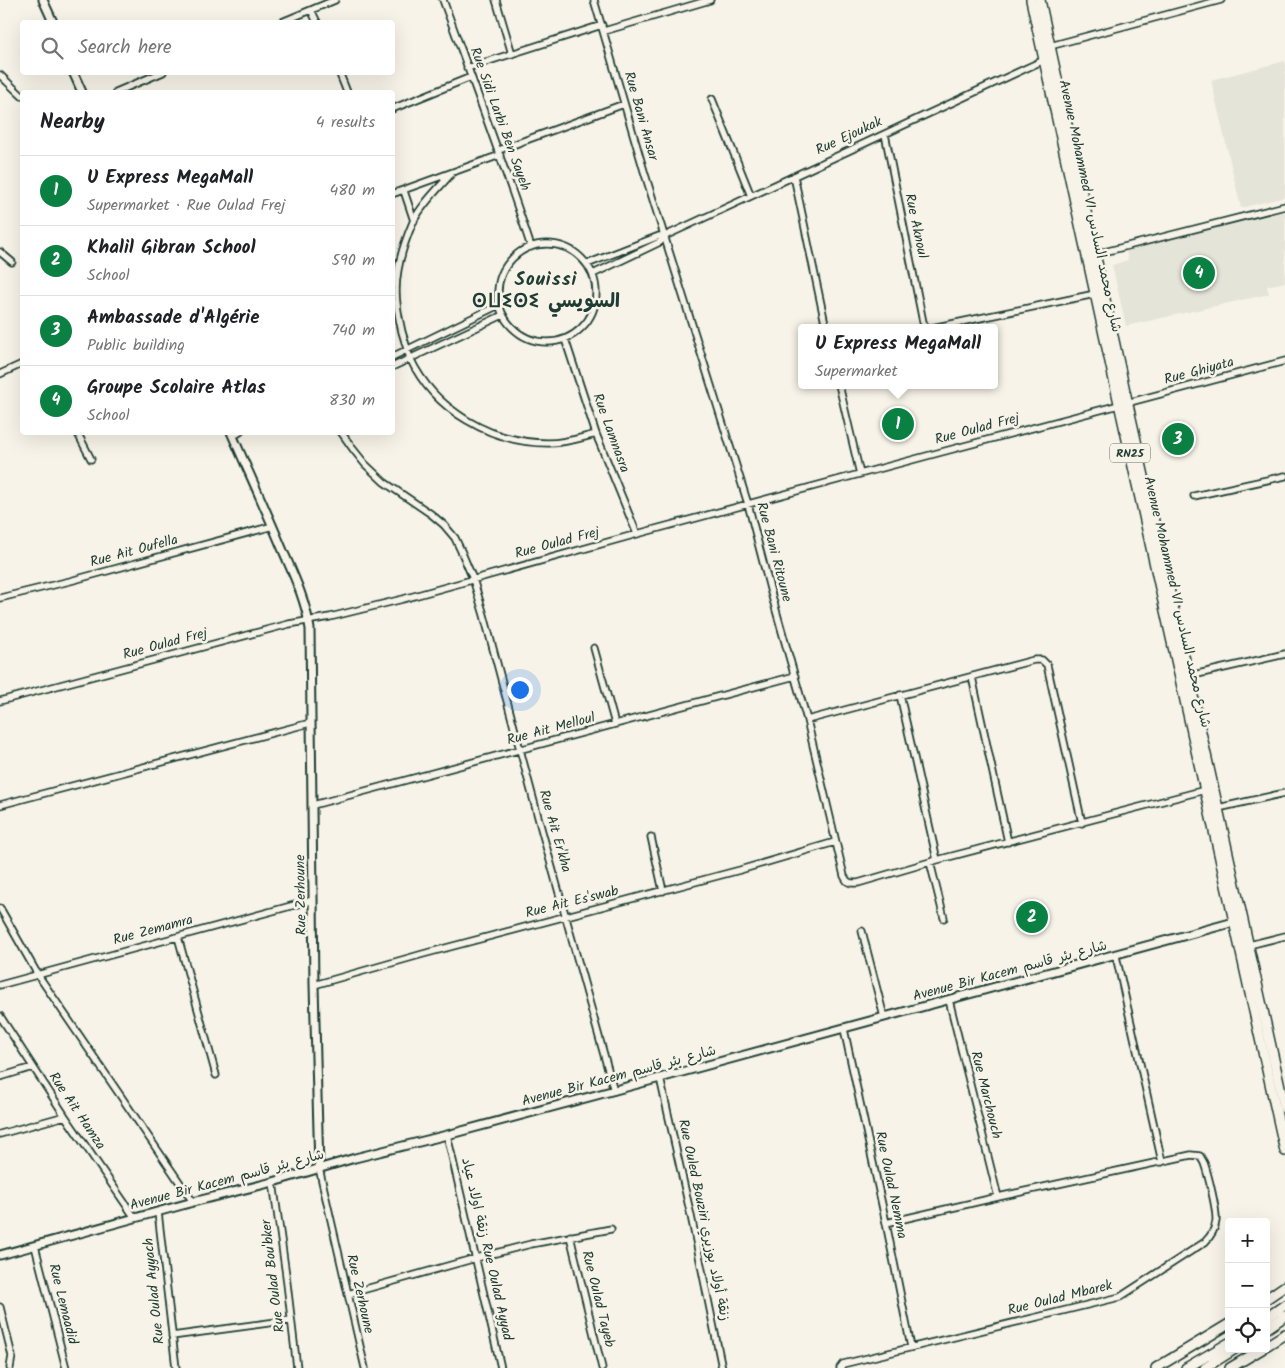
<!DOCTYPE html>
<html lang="en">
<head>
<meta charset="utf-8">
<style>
  :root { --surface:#fff; --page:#f6f6f6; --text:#202124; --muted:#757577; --line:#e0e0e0; --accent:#0b8043 }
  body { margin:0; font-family:Kalam,"Playpen Sans Arabic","Noto Sans Tifinagh",sans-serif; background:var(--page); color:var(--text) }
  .controls { position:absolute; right:15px; bottom:15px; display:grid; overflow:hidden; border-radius:5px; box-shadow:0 5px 20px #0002 }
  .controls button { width:45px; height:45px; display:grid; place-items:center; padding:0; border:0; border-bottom:1px solid var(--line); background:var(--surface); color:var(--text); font:25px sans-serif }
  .you { position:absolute; left:519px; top:689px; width:18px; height:18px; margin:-12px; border:4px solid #fff; border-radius:50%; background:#1a73e8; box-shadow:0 0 0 8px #1a73e833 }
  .badge { display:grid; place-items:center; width:32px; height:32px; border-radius:50%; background:var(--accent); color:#fff; font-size:16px; font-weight:700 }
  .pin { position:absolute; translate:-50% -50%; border:2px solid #fff; box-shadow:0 1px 5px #0006 }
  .popup { position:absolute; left:798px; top:324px; width:200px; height:65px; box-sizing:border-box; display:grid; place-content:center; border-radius:5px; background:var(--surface); filter:drop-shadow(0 1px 4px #0005); font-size:16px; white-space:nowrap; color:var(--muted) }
  .popup b { font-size:19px; color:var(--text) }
  .popup::after { content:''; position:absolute; left:50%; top:100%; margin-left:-10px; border:10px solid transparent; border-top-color:var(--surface) }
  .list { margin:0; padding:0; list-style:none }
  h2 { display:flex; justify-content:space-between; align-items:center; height:65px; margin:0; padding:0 20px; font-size:21px }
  h2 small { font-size:16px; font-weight:400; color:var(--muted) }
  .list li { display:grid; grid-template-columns:32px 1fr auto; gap:15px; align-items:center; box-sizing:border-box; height:70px; padding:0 20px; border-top:1px solid var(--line) }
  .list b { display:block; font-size:19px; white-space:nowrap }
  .list p { margin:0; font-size:16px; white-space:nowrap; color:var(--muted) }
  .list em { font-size:16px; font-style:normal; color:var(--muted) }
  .icon { flex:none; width:28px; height:28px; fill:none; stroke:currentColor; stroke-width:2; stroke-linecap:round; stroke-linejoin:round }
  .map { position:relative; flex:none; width:1285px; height:1368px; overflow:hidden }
  .search { position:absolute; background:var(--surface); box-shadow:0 5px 20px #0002; left:20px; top:20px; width:375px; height:55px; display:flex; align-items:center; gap:12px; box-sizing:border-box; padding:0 18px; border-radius:5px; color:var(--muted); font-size:19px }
  .panel { position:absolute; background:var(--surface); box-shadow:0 5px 20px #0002; left:20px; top:90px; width:375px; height:345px; border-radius:5px }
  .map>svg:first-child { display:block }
  .built { fill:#e5e4d9 }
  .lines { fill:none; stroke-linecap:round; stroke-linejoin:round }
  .minor-casing { stroke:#1f3d34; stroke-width:9 }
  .tertiary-casing { stroke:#1f3d34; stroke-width:11 }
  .primary-casing { stroke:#1f3d34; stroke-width:12 }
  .trunk-casing { stroke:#1f3d34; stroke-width:12 }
  .minor { stroke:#f7f3e8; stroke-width:5.5 }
  .tertiary { stroke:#f7f3e8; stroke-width:7 }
  .primary { stroke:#f7f3e8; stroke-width:9 }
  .trunk { stroke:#f7f3e8; stroke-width:9 }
  .labels { text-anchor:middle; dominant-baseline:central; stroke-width:5; stroke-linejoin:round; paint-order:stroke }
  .shield { fill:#f7f3e8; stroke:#60746a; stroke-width:1 }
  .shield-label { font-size:12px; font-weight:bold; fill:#1f3d34 }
  .street-label { font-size:14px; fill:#1f3d34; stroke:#f7f3e8 }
  .district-label { font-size:19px; font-weight:bold; letter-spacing:1px; fill:#1f3d34; stroke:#f7f3e8 }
</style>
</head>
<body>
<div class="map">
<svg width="1285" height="1368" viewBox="0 0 1285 1368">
  <rect width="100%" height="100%" fill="#f7f3e8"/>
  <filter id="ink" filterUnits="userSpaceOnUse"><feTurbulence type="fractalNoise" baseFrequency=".02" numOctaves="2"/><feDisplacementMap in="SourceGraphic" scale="10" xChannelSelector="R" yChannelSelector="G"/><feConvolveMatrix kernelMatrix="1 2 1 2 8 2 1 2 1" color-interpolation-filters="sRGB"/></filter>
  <g filter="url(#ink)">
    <!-- built -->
    <path class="built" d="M1285 61V197L1241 208 1211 80Z
      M1285 211V282L1267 286 1269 294 1126 326 1112 265 1128 260 1126 251Z"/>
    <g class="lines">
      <!-- minor casing -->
      <g class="minor-casing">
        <path id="minor" d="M443 0C473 82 504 164 531 247
          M496 0 512 54
          M594 0 644 171 748 504 770 589 807 720 844 876 847 881 851 883H858L937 860 1205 790
          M311 10 317 22
          M282 22 335 0
          M604 31 710 0
          M1050 46 1221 0
          M467 68 602 25
          M339 72 347 92
          M0 75 22 96
          M116 92 163 72
          M712 99 751 196
          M392 109 471 77
          M885 134 923 322 926 328
          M499 150 624 104
          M451 174C438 189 422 204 413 222 404 243 396 268 396 291 396 305 399 319 402 332 405 341 407 350 410 358 434 410 491 443 548 443 565 443 580 438 596 434
          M794 176 826 328
          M404 191 414 221
          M392 194 500 155
          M498 293a49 49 0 1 1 98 0a49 49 0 1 1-98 0Z
          M0 252 12 262
          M1096 254 1285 206
          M587 264 659 236H665L1044 60
          M593 274 660 242 665 236
          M932 328 1095 294
          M565 339 596 434 637 534
          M392 357 499 305
          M392 367 503 315
          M0 374 22 364
          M839 385 860 474
          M77 432 91 459
          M341 432 353 449 365 464 384 482 431 514 444 525 455 538 462 553 473 579 484 615 541 828 614 1091
          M233 436 240 432
          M1194 496 1285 476
          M0 598 70 581 273 526
          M594 648 615 724
          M1189 676 1285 654
          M972 677 1008 842
          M900 695 937 860
          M0 701 289 624 330 617 403 599 637 534 934 454 1285 361
          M807 720 1034 660H1042L1047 665 1082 823
          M0 805 310 723
          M313 805 795 676
          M1218 808 1285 793
          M651 837 663 891
          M930 862 944 918
          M0 908 38 975 193 1202
          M862 931 884 1017
          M178 937 216 1075
          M1249 945 1285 936
          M1116 956 1162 1162
          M0 985 313 900
          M314 985 423 954 740 870 835 842
          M949 1000 998 1197
          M0 1016 65 1116 135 1218
          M844 1029 886 1223 911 1347
          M0 1077 33 1067
          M660 1078 691 1216 722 1368
          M0 1134 65 1116
          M447 1135 501 1368
          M319 1168 365 1368
          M273 1182 286 1275 297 1368
          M158 1212 176 1368
          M570 1236 602 1368
          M35 1246 66 1368
          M348 1294 476 1258 531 1244 611 1229
          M0 1307 12 1356 10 1368
          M172 1336 291 1320
          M840 1368 843 1364 1120 1297 1205 1242C1211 1236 1215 1230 1216 1221 1217 1210 1208 1174 1204 1163L1200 1156 1191 1155 998 1197 886 1223"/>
      </g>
      <!-- tertiary casing -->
      <g class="tertiary-casing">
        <path id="tertiary" d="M43 0 53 22
          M73 72 82 92
          M231 432C249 473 267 512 284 553 295 578 306 602 310 629L314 985 319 1168
          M0 1255 193 1202 273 1182 355 1158 447 1135 660 1078 1238 921"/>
      </g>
      <!-- primary casing -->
      <g class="primary-casing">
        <path id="primary" d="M1031 0 1122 417 1285 1151
          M1040 0 1125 391 1285 1109"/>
      </g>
      <!-- trunk casing -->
      <g class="trunk-casing">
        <path id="trunk" d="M1266 1299 1285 1286
          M1266 1318 1285 1305
          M1266 1329 1285 1316
          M1266 1346 1285 1334
          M1156 1368 1229 1324
          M1186 1368 1229 1343
          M1205 1368 1235 1349
          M1230 1368 1262 1349"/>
      </g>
      <!-- minor -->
      <use href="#minor" class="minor"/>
      <!-- tertiary -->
      <use href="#tertiary" class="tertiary"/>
      <!-- primary -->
      <use href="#primary" class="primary"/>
      <!-- trunk -->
      <use href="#trunk" class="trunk"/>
    </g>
  </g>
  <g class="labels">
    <!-- shield labels -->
    <rect class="shield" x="1110" y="443.5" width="40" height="19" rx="4"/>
    <g class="shield-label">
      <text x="1130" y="453">RN25</text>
    </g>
    <!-- street labels -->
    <g class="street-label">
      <text transform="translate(641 116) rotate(74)">Rue Bani Ansar</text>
      <text transform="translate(500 119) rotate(70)">Rue Sidi Larbi Ben Sayeh</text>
      <text transform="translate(849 136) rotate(-25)">Rue Ejoukak</text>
      <text transform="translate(1090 206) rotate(78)">Avenue Mohammed VI شارع محمد السادس</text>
      <text transform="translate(916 226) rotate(78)">Rue Aknoul</text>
      <text transform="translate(1199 371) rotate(-15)">Rue Ghiyata</text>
      <text transform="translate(977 429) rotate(-15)">Rue Oulad Frej</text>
      <text transform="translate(611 433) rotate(70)">Rue Lamnasra</text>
      <text transform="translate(557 543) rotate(-15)">Rue Oulad Frej</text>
      <text transform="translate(134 551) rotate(-15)">Rue Ait Oufella</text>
      <text transform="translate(774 552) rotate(75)">Rue Bani Ritoune</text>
      <text transform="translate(1177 602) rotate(77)">Avenue Mohammed VI شارع محمد السادس</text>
      <text transform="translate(165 644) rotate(-15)">Rue Oulad Frej</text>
      <text transform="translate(551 729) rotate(-15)">Rue Ait Melloul</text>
      <text transform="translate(555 831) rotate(74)">Rue Ait Er'kha</text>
      <text transform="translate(301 895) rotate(-91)">Rue Zerhoune</text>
      <text transform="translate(572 902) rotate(-14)">Rue Ait Es'swab</text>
      <text transform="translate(153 930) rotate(-15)">Rue Zemamra</text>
      <text transform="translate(1010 971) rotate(-15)">Avenue Bir Kacem شارع بئر قاسم</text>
      <text transform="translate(619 1076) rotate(-15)">Avenue Bir Kacem شارع بئر قاسم</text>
      <text transform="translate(986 1095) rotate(76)">Rue Marchouch</text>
      <text transform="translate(77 1111) rotate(56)">Rue Ait Hamza</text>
      <text transform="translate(227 1180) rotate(-15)">Avenue Bir Kacem شارع بئر قاسم</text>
      <text transform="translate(891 1185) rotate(78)">Rue Oulad Nemma</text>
      <text transform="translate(704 1220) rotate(78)">Rue Ouled Bouziri زنقة أولاد بوزيري</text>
      <text transform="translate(487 1249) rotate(77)">زنقة اولاد عياد Rue Oulad Ayyad</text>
      <text transform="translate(273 1276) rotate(-97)">Rue Oulad Bou'bker</text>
      <text transform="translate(154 1291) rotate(-96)">Rue Oulad Ayyach</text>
      <text transform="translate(360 1294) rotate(77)">Rue Zerhoune</text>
      <text transform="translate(1060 1298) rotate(-14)">Rue Oulad Mbarek</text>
      <text transform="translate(598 1299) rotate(76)">Rue Oulad Tayeb</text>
      <text transform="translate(63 1304) rotate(76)">Rue Lemaadid</text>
    </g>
    <!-- district labels -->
    <g class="district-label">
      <text x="546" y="280">Souissi<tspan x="546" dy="22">ⵙⵡⵉⵙⵉ السويسي</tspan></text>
    </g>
  </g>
</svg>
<div class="controls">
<button>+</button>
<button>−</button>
<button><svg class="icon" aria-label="locate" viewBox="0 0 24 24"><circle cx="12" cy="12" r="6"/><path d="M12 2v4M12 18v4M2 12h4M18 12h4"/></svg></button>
</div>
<div class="you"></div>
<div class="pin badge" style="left:898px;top:424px">1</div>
<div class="popup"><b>U Express MegaMall</b>Supermarket</div>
<div class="pin badge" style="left:1032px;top:917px">2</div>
<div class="pin badge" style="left:1178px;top:439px">3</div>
<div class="pin badge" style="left:1199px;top:273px">4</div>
<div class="search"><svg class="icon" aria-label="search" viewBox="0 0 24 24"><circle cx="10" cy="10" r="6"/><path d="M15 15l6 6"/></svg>Search here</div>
<section class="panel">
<h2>Nearby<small>4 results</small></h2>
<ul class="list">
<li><span class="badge">1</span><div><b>U Express MegaMall</b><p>Supermarket · Rue Oulad Frej</p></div><em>480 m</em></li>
<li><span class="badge">2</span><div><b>Khalil Gibran School</b><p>School</p></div><em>590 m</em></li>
<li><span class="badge">3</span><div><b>Ambassade d'Algérie</b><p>Public building</p></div><em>740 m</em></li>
<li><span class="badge">4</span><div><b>Groupe Scolaire Atlas</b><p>School</p></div><em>830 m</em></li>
</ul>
</section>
</div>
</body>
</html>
